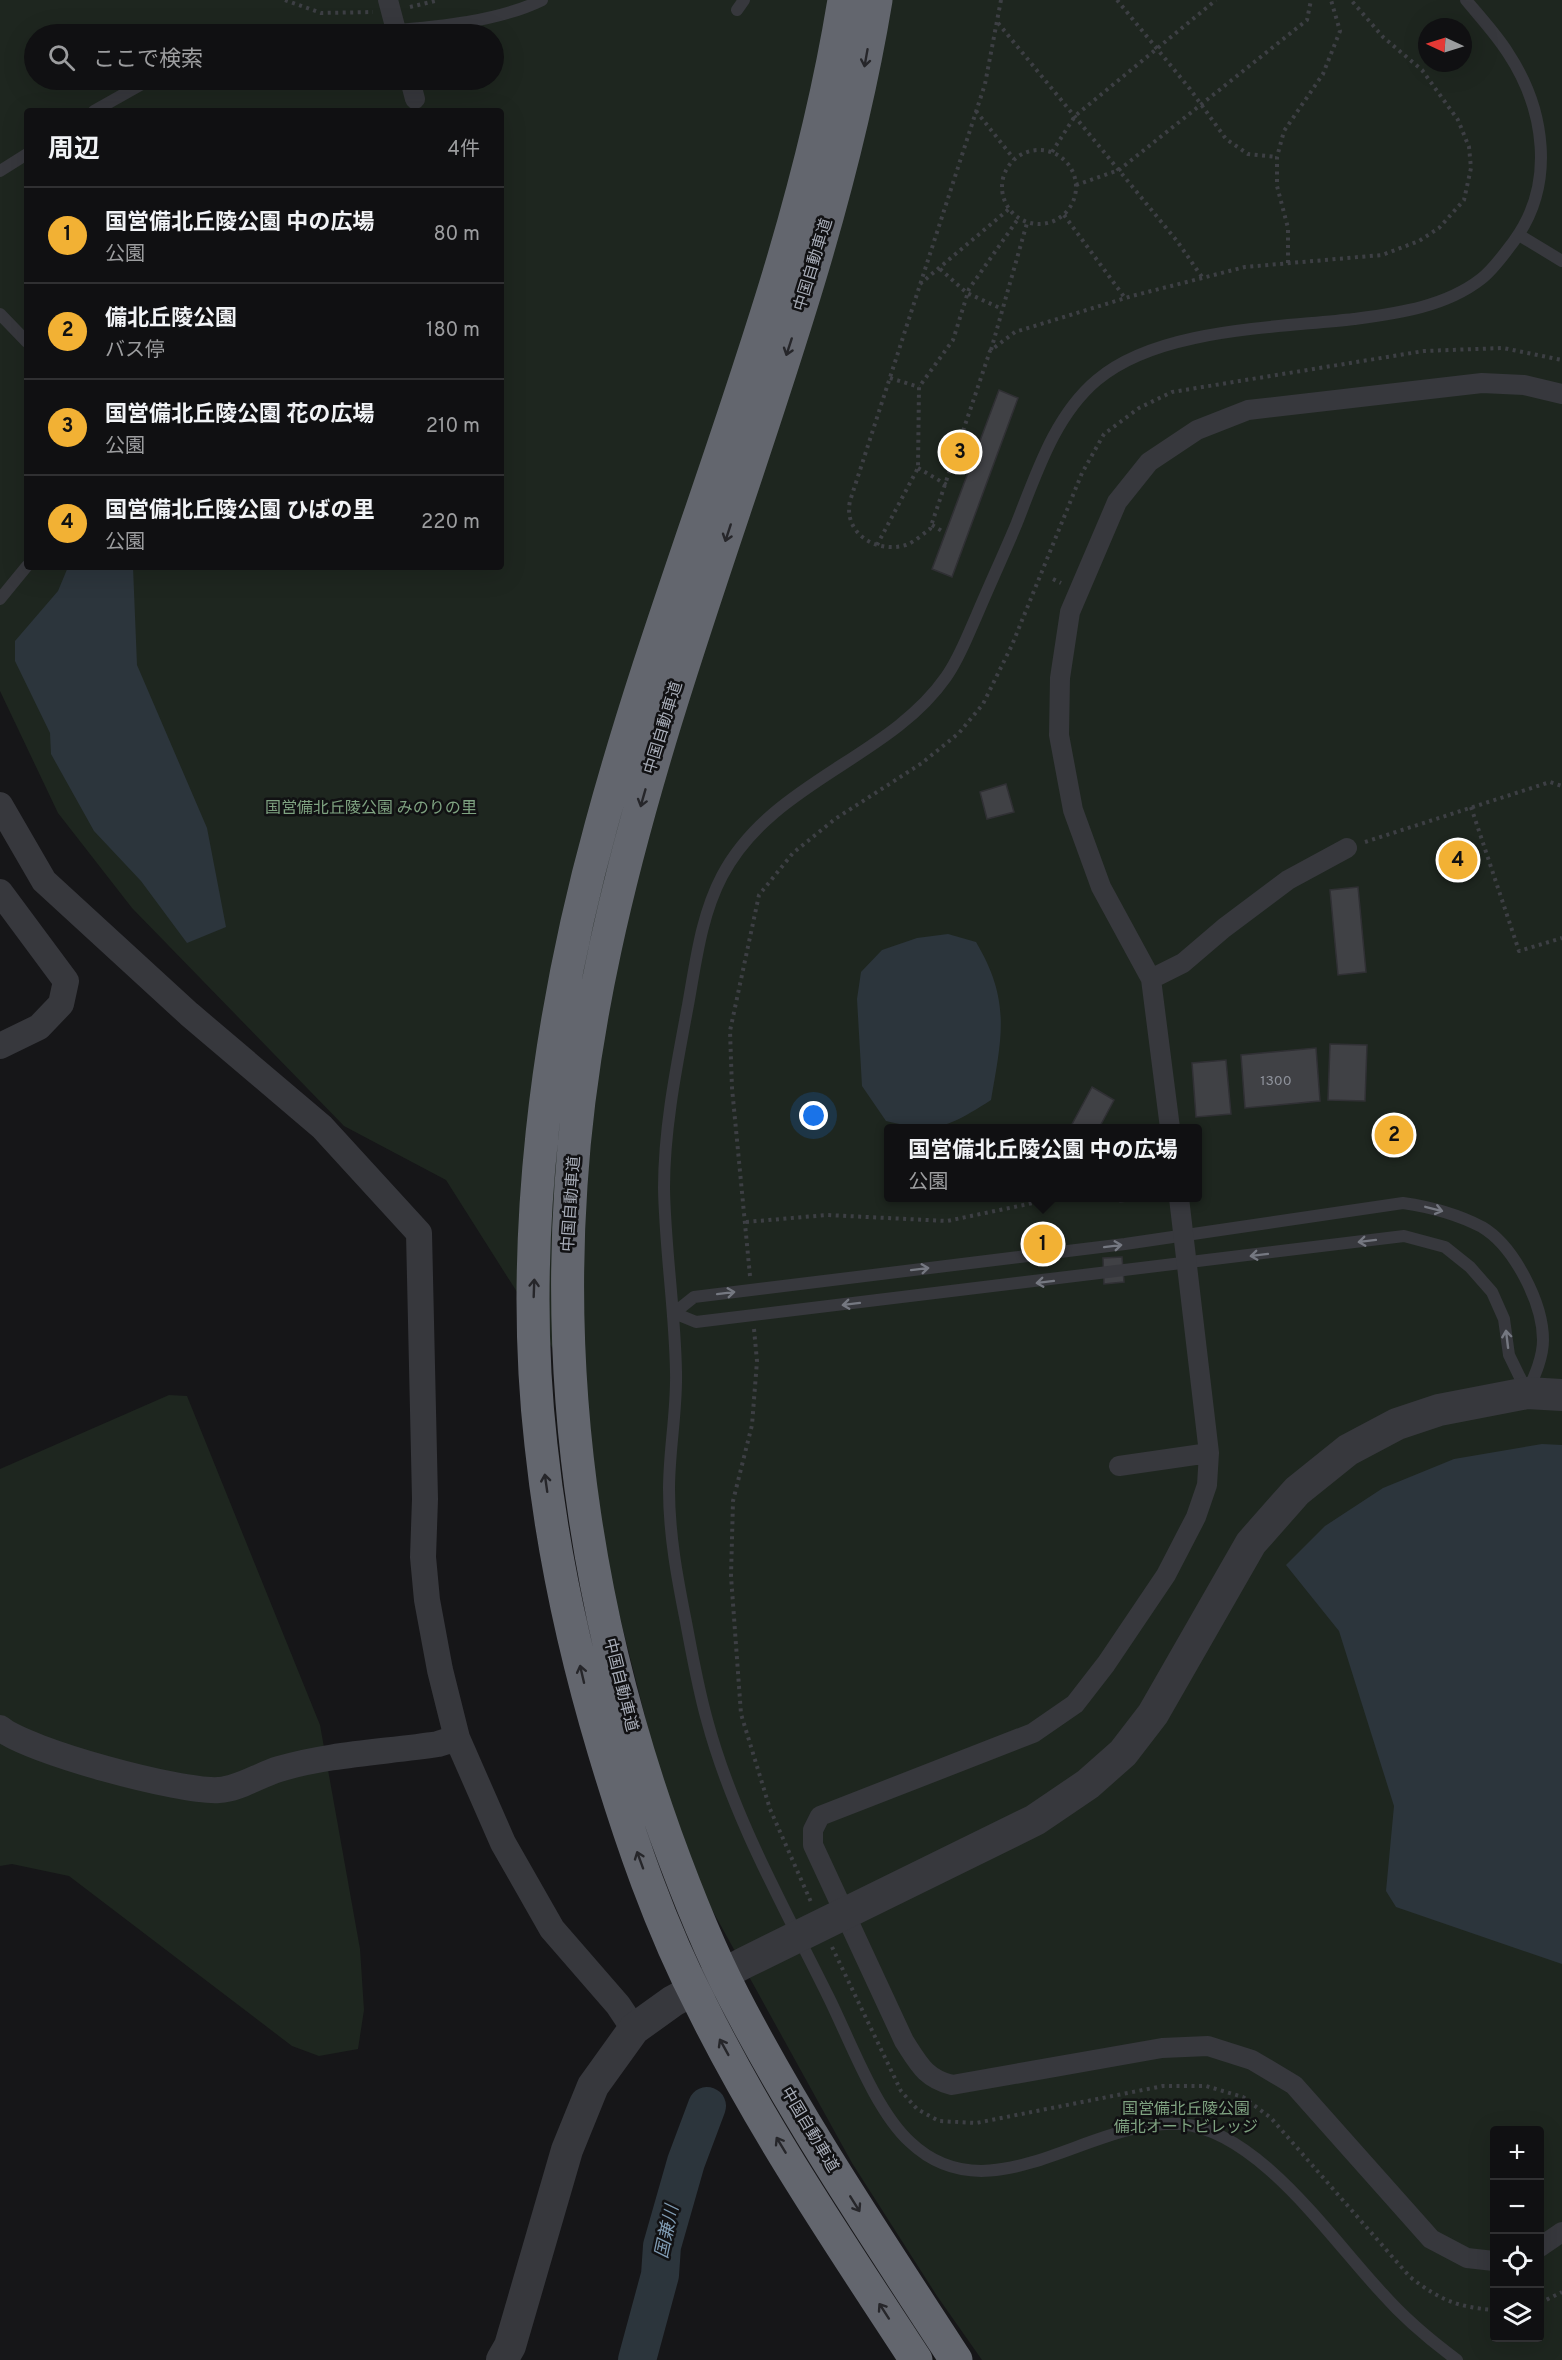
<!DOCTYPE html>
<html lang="ja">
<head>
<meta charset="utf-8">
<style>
  :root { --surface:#101012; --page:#1e1e20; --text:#f1f3f6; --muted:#9c9d9f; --line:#303032; --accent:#f2b134 }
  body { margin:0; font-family:Overpass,"Noto Sans JP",sans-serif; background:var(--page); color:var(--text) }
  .controls { position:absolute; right:18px; bottom:18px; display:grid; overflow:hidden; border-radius:6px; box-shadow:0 6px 24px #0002 }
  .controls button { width:54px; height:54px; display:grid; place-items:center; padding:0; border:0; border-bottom:2px solid var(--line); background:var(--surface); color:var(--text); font:30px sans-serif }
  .compass { position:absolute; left:1418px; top:18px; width:54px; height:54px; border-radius:50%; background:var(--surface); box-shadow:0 6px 24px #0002; rotate:274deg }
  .you { position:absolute; left:814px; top:1116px; width:21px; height:21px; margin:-15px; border:4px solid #fff; border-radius:50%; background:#1a73e8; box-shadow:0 0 0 9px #1a73e833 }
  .badge { display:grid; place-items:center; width:39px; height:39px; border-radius:50%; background:var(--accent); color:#111; font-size:20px; font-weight:700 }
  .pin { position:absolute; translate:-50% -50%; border:3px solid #fff; box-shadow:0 2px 6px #0006 }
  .popup { position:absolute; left:884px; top:1124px; width:318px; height:78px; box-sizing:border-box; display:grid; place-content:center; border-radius:6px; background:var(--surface); filter:drop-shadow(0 2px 4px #0005); font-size:20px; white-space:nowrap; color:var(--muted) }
  .popup b { font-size:22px; color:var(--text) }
  .popup::after { content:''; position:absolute; left:50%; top:100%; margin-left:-12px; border:12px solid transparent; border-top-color:var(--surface) }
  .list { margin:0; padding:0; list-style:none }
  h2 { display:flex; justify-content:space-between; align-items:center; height:78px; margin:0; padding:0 24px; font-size:26px }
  h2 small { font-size:20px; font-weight:400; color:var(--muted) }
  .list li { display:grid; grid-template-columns:39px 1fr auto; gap:18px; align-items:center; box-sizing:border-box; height:96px; padding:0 24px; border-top:2px solid var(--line) }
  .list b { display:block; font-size:22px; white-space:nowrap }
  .list p { margin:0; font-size:20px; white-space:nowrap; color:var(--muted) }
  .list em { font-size:20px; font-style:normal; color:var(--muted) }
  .icon { flex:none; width:33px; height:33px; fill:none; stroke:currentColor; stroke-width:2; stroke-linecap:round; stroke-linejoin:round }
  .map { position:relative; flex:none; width:1562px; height:2360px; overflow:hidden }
  .search { position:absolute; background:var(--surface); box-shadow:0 6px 24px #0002; left:24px; top:24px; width:480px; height:66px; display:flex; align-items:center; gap:15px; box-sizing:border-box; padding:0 21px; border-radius:33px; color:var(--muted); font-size:22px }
  .panel { position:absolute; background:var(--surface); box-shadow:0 6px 24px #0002; left:24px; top:108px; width:480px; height:462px; border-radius:6px }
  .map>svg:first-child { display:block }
  .green { fill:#1e261f; fill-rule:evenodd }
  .water { fill:#2c353c }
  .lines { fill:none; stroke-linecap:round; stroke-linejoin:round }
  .river { stroke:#2c353c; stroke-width:38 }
  .building { fill:#404145; stroke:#303034; stroke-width:1.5 }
  .path { stroke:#3d3f44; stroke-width:4; stroke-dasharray:3 4.5; stroke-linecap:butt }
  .service { stroke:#37383d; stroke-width:12 }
  .pedestrian { stroke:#37383d; stroke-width:20 }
  .minor { stroke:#37383d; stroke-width:26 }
  .tertiary { stroke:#37383d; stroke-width:32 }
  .motorway { stroke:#63666e; stroke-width:33 }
  .oneway { stroke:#26262a }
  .oneway2 { stroke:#757881 }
  .labels { text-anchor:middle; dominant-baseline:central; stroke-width:5; stroke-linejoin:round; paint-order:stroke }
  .number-label { font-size:14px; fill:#8e929b }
  .street-label { font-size:16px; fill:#a8adb8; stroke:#111113 }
  .park-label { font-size:16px; fill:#7fa381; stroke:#111113 }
  .water-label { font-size:18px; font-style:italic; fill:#7f9bb3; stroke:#111113 }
</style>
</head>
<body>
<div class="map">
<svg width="1562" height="2360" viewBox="0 0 1562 2360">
  <rect width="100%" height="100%" fill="#161618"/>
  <!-- green -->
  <path class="green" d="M0 0H1562V2360H982L937 2296 852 2163 705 1897 658 1768 607 1566 586 1401 446 1180 344 1126 132 908 58 813 0 691ZM1427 27H1463V63H1427ZM34 34H494V80H34ZM27 111H501V567H27ZM888 1128H1198V1198H888ZM1494 2130H1540V2338H1494Z
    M169 1395 187 1396 320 1725 360 1949 364 2010 358 2049 319 2056 292 2046 69 1876 12 1864 0 1866V1469Z"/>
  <!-- water -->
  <path class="water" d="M68 567H133L137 665 207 828 226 927 187 943 141 881 94 831 51 754 50 733 15 661V641L58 591Z
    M948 934 976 942C1011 1001 1002 1036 991 1100 947 1128 938 1133 886 1121L862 1086 857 999 861 972 882 950 917 938Z
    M1542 1444 1562 1445V1964L1396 1907 1386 1891 1394 1806 1339 1631 1286 1565 1325 1526 1383 1488 1454 1459Z"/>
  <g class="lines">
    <!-- river -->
    <path class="river" d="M637 2360 660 2275 662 2246 686 2162 707 2106"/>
  </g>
  <!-- building -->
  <path class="building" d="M999 390 1018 398 952 577 932 569Z
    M1006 784 1014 812 987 819 980 792Z
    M1358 887 1366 972 1338 975 1330 890Z
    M1330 1044 1367 1045 1365 1101 1328 1100Z
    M1316 1048 1320 1101 1245 1108 1241 1055Z
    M1226 1060 1231 1114 1196 1117 1192 1063Z
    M1092 1087 1114 1100 1099 1128H1070Z
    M1119 1198H1150L1120 1202Z
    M1122 1257 1124 1282 1104 1284 1103 1258Z"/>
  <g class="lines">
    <!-- path -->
    <path class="path" d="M285 0 321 13 373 12
      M1001 0 985 84 850 501C843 533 876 554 906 545 914 542 923 534 930 529L990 351 1015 332 1132 296 1245 267 1382 255 1419 241 1439 228 1464 200 1471 168 1469 147 1458 120 1422 70 1383 37 1351 0
      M1117 0 1190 89 1226 139 1248 154 1277 157
      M410 7 439 0
      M998 23 1177 241 1202 277
      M976 111 1014 159
      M1002 187a37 37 0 1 1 74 0a37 37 0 1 1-74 0Z
      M1052 152 1075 116 1216 0
      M1076 185 1119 170 1307 20 1311 0
      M1064 215 1125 298
      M1288 263V228L1277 186V157L1284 131 1323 74 1340 31 1331 0
      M940 269 967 293 1002 309
      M920 284 1009 209
      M991 350 1027 223
      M890 378 919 387
      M918 468 947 485
      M932 525 942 531
      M877 545 918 468 919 387 953 340 969 289 1018 219
      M1053 579 1061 583
      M1471 807 1519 951 1562 938
      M1365 842 1550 782 1562 786
      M746 1222 827 1215 947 1221 1057 1198
      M750 1276 732 1088 730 1031 759 895 793 853 835 819 922 763 959 733 983 704 1012 645 1082 473 1104 434 1139 408 1172 392 1424 351 1503 348 1562 360
      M754 1329 757 1361 752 1425 733 1501 731 1576 741 1714 770 1809 811 1902
      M832 1947 901 2091 917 2109 939 2121 976 2123 1163 2086H1206L1243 2097 1271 2118 1410 2277C1440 2300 1457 2307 1494 2310
      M1540 2303 1562 2292"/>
    <!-- service -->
    <path class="service" d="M737 10 744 0
      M355 34C414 28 489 26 542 0
      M94 111 149 80
      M0 171 27 154
      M1519 235 1562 261
      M0 314 27 342
      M0 599 27 566
      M674 1313 694 1297 1125 1244 1403 1203C1431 1207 1457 1214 1482 1227 1514 1246 1543 1303 1543 1340 1543 1358 1534 1377 1527 1393
      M674 1313 696 1322 1404 1236 1445 1247 1470 1267 1492 1292 1504 1319 1509 1355 1527 1392
      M1457 2360C1430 2340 1404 2318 1382 2293 1331 2239 1259 2131 1181 2124 1090 2117 991 2219 910 2142 875 2110 850 2040 828 1996 784 1907 733 1817 707 1720 698 1688 692 1654 686 1622 677 1577 669 1534 669 1489 669 1450 677 1411 676 1372 675 1310 665 1249 664 1188 664 1127 677 1064 688 1005 696 961 701 916 722 876 772 781 889 759 946 677 959 659 967 637 976 617 989 586 1003 556 1016 525 1036 475 1054 416 1097 380 1158 328 1276 328 1354 319 1398 313 1445 307 1481 279 1493 270 1505 253 1514 241 1556 184 1545 109 1508 53 1496 34 1480 17 1466 0"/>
    <!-- pedestrian -->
    <path class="pedestrian" d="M388 0 397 34
      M410 80 415 99
      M1151 979 1183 963 1224 928 1288 880 1347 848
      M1170 1128 1151 979 1101 887 1073 810 1059 735 1060 678 1070 612 1117 502 1149 462 1197 430 1248 410 1482 383 1524 385 1562 394
      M1179 1198 1209 1453 1207 1485 1196 1517 1166 1575 1106 1664 1075 1704 1033 1733 820 1816 813 1830V1845L904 2041C919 2064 925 2078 952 2085L1162 2048 1208 2046 1252 2060 1294 2085 1431 2239 1467 2258 1494 2261
      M1119 1466 1209 1453
      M1540 2247 1562 2232"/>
    <!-- minor -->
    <path class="minor" d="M0 805 44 881 189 1014 322 1127 419 1233 425 1499 423 1557 427 1600 440 1670 457 1738 503 1843 552 1929 618 2005 634 2029
      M0 892 66 981 61 1004 39 1027 0 1046
      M0 1728C27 1751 182 1793 219 1790 239 1789 259 1775 279 1769 329 1754 386 1752 438 1744L457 1738"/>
    <!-- tertiary -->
    <path class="tertiary" d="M502 2360 510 2346 567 2150 593 2086 634 2029 673 2001 744 1963 1035 1820 1088 1784 1123 1753 1153 1714 1251 1543 1297 1491 1348 1450 1397 1424 1439 1410 1527 1393 1562 1395"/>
    <!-- motorway -->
    <path class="motorway" d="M844 0C798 285 676 549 601 826 547 1022 518 1243 541 1445 552 1549 574 1651 604 1751 630 1838 660 1926 702 2007 763 2130 841 2245 916 2360
      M876 0C835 248 739 481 666 720 620 870 581 1027 571 1185 556 1406 591 1628 666 1836 686 1891 707 1945 734 1997 799 2123 879 2241 956 2360"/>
  </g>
  <!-- one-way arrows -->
  <defs><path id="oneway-shaft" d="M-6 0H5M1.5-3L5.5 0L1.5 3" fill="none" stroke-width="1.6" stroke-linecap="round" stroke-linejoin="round" transform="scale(1.5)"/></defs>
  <g class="oneway">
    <use href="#oneway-shaft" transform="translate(866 58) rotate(100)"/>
    <use href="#oneway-shaft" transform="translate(789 347) rotate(108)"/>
    <use href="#oneway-shaft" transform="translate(728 533) rotate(108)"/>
    <use href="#oneway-shaft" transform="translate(643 798) rotate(106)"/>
    <use href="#oneway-shaft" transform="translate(534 1288) rotate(-88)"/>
    <use href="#oneway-shaft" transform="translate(546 1483) rotate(-98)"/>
    <use href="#oneway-shaft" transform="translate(582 1674) rotate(-103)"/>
    <use href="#oneway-shaft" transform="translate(640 1860) rotate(-110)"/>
    <use href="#oneway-shaft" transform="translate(724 2047) rotate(-119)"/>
    <use href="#oneway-shaft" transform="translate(781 2145) rotate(-121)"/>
    <use href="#oneway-shaft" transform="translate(855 2204) rotate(58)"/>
    <use href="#oneway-shaft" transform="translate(884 2311) rotate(-123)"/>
  </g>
  <g class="oneway2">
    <use href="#oneway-shaft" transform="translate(1434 1209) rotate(14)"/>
    <use href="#oneway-shaft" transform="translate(1367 1241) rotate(173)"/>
    <use href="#oneway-shaft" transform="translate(1113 1246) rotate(-7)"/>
    <use href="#oneway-shaft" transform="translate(1259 1255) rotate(173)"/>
    <use href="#oneway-shaft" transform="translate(920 1269) rotate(-7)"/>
    <use href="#oneway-shaft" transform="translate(1045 1282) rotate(173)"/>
    <use href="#oneway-shaft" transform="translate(726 1293) rotate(-7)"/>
    <use href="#oneway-shaft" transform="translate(851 1304) rotate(173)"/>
    <use href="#oneway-shaft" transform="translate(1507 1339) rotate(-97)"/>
  </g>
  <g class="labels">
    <!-- number labels -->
    <g class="number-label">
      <text x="1276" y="1081">1300</text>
    </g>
    <!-- street labels -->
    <g class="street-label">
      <text transform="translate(814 265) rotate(-73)">中国自動車道</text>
      <text transform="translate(664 728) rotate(-73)">中国自動車道</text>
      <text transform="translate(572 1204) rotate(-86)">中国自動車道</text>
      <text transform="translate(620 1685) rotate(76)">中国自動車道</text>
      <text transform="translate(809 2130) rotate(59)">中国自動車道</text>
    </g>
    <!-- park labels -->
    <g class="park-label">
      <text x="371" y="809">国営備北丘陵公園 みのりの里</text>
      <text x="1186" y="2110">国営備北丘陵公園<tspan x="1186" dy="18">備北オートビレッジ</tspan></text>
    </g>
    <!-- water labels -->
    <g class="water-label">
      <text transform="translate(668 2232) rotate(-78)">国兼川</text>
    </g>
  </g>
</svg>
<div class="controls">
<button>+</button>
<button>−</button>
<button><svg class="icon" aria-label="locate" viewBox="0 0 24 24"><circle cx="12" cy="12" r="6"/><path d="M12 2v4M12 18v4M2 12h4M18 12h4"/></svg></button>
<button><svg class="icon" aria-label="layers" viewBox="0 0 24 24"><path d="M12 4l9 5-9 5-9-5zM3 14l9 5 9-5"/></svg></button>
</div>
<svg class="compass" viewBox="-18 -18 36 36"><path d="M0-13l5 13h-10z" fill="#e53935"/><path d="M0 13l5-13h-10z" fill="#9c9d9f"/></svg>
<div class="you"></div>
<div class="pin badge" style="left:1043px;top:1244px">1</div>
<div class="popup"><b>国営備北丘陵公園 中の広場</b>公園</div>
<div class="pin badge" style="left:1394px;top:1135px">2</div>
<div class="pin badge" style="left:960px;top:452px">3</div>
<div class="pin badge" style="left:1458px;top:860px">4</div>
<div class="search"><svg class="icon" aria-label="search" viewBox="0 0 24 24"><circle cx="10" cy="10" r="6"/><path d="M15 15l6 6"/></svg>ここで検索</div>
<section class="panel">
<h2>周辺<small>4件</small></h2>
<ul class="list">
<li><span class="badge">1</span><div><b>国営備北丘陵公園 中の広場</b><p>公園</p></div><em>80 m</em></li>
<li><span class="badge">2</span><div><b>備北丘陵公園</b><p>バス停</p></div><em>180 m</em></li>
<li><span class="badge">3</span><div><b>国営備北丘陵公園 花の広場</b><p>公園</p></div><em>210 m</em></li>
<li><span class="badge">4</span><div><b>国営備北丘陵公園 ひばの里</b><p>公園</p></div><em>220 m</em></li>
</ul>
</section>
</div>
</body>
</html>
